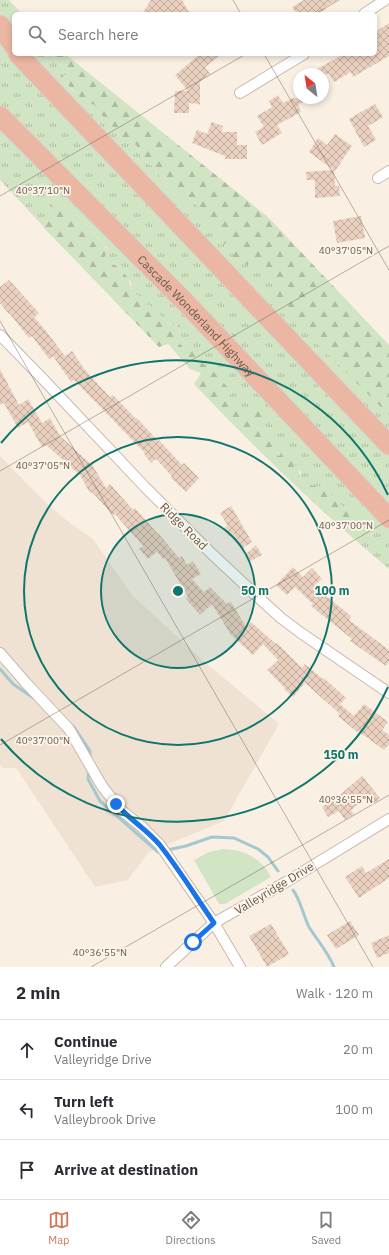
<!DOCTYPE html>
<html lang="en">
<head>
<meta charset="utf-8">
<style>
  :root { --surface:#fff; --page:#f7f7f7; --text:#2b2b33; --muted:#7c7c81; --line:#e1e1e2; --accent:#d37458 }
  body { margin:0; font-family:"IBM Plex Sans",sans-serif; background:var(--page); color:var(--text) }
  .compass { position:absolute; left:293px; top:68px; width:36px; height:36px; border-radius:50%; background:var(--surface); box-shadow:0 2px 6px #0003; rotate:330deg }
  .stop { position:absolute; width:12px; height:12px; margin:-9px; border:3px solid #1a73e8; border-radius:50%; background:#fff }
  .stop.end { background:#1a73e8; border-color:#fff; box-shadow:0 1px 4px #0008 }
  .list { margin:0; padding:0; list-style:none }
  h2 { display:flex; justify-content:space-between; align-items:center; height:52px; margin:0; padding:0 16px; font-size:17px }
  h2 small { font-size:13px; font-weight:400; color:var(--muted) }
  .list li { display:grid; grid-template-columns:26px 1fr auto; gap:12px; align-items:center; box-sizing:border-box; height:60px; padding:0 16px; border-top:1px solid var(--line) }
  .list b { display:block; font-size:15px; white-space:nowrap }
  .list p { margin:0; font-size:13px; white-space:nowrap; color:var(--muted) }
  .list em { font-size:13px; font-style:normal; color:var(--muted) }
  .icon { flex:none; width:22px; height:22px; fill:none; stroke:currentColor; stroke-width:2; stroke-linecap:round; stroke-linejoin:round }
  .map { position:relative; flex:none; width:389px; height:967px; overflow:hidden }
  .search { position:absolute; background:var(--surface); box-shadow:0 2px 6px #0003; left:12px; right:12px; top:12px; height:44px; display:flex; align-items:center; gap:10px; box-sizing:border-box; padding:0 14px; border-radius:6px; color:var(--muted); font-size:15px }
  .sheet { height:232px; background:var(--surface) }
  nav { display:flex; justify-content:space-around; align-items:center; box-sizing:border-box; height:56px; border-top:1px solid var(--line); background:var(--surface); font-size:11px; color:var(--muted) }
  nav a { display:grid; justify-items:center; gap:2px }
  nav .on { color:var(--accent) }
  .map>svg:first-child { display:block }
  .residential { fill:#efe2d3 }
  .grass { fill:url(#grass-tufts) }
  .forest { fill:url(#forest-firs) }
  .park { fill:#d1e4c4 }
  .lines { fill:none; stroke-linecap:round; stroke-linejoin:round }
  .stream { stroke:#a3c8cf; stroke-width:3 }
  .building { fill:url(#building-cross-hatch) }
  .street-casing { stroke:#c8b8ac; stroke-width:12 }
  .highway-casing { stroke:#d6d1cd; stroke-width:21 }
  .street { stroke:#fff; stroke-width:10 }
  .highway { stroke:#ebb6a2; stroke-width:19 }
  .route { stroke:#1a73e8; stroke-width:5 }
  .ticks { fill:none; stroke:#6d594d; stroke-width:1; stroke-opacity:0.45 }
  .ring { fill:none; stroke:#0f766e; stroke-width:2 }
  .labels { text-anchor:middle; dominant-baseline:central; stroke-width:3.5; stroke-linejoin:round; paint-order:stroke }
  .street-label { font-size:12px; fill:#6d594d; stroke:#fcf5e9 }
  .ticks-label { font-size:10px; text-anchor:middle; fill:#6d594d; stroke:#fcf5e9; stroke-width:3.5; stroke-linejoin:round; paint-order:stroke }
  .centre { fill:#0f766e; stroke:#fcf5e9; stroke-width:2 }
  .ring-label { font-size:12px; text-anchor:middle; font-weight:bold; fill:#0f766e; stroke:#fcf5e9; stroke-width:3.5; stroke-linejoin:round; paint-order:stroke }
</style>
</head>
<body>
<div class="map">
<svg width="389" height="967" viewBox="0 0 389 967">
  <defs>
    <pattern id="grass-tufts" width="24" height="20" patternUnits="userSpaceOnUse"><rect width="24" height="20" fill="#d1e4c4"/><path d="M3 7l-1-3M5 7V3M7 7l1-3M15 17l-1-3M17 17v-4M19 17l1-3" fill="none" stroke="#aebca1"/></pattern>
    <pattern id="forest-firs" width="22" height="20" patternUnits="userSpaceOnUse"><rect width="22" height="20" fill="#d1e4c4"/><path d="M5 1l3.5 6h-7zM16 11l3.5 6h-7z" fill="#aebca1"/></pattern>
    <pattern id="building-cross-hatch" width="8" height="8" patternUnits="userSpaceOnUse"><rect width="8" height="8" fill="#ead0bf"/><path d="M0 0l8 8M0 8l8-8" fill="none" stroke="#c2ac9d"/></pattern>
  </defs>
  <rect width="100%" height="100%" fill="#f9f0e3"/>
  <!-- residential -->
  <path class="residential" d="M0 456 48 505 70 523 93 539 132 595 207 664 279 724 224 821 149 852 128 880 95 887 16 768H3L0 765Z"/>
  <!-- grass -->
  <path class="grass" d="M0 0H9L22 14H14V54H51L68 74 61 81 69 86 72 90 95 105 97 112C108 119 117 131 124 143L131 141 139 148 141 159 153 166 171 193 189 198 215 222 222 232 216 242H228C239 254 255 260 266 271 272 276 275 283 281 288L334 359 389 415V569L354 539 361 534 349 510 339 504 323 486 313 487 301 481V472L280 456 261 437 259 427 246 414 229 403 211 369 201 363 195 349H185L175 339 180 330 172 324 162 321 139 304 141 298 132 291 131 282 106 264 104 258 108 249C94 233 74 208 56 198L51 199 49 218 43 226 0 180Z"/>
  <!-- forest -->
  <path class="forest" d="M51 54H65L268 217 389 345V415L276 303V296L281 288 266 278V271L252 262 244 266 233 257V248L228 242 222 245 216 242 222 232 215 222H202L201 210 189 198 171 193 153 166 141 159 139 148 131 141 124 143C117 131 108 119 97 112L95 105C82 102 78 94 69 86 67 84 63 82 60 81L61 75 68 74Z
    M56 198C74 208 94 233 108 250L104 258 106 263C120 263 130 278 132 291L141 298 139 304 150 305 161 315 163 321 171 324 179 323 180 330 175 339 185 349H195L206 353 202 363 211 369 230 390 229 403 246 414C257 409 261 408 271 414L268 423 259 427 261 437 271 439 277 447 276 452 279 456 285 453C294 462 300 469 301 481L313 486H323L339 504 362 518 361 534 354 539C298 490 245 438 194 384L201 373 190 369 168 344 159 347 43 227 49 218 51 199Z"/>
  <!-- park -->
  <path class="park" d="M223 849C244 849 262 859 271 877L225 904H219L194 860 209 852Z"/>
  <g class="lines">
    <!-- stream -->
    <path class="stream" d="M0 669 13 684 35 699
      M70 724 74 727 90 751V758
      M89 769 88 779 100 801 158 852 186 846 212 837 234 838 258 849 268 857 278 871
      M293 890C301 901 303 915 309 927 317 940 328 952 334 967"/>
  </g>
  <!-- building -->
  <path class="building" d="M151 0H182L190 14H142Z
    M304 0H337L325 7 326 9 317 14H297L292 7Z
    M389 23V56L353 77 351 72 334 82 329 74H308L344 54H375V32Z
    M200 54H222L205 67 210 74 200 82V105L199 104 189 103V113H174L175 91H188L175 75Z
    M278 95 283 103 293 98H310L298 105 301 112 277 125 282 133 262 145 255 132 264 127 257 116 272 107 269 101Z
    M375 104 383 117 368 126 376 140 364 147 349 119Z
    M212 122 223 126 221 132H237V145H247V159H225V156L192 143 197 130 207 134Z
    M335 134 352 146 335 171 309 152 318 138 327 145Z
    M334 170 335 186H339L340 196 315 198V180H307L306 172Z
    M361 216 365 238 337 243 333 221Z
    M9 280 39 313 34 317 46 331 65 356 72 351 85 370 110 397 113 395 136 419 137 418 158 441 159 440 182 465 184 463 199 478 186 492 171 478 172 476 156 459 151 463 144 454 145 453 74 380 71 382 53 356 49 359 32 336 29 338 10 314H9L0 303V287Z
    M0 369 19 405 28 399 42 423 50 418 60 436 93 466 106 488 110 484 133 510 135 508 158 534V533L179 558 182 556 187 565 193 561 201 574 192 579 204 592 210 587 227 604 231 602 246 627 251 622 276 644 277 643 302 668 305 664 323 679 324 678 346 698 340 704 354 716 364 704 388 722 382 730 389 735V744L384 750 358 731 357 732 338 716 340 714 305 683 293 697 284 689 285 688 267 670 278 660 263 644 253 655 231 635 212 604 200 615 186 599 188 597 165 558 163 559 157 552 148 559 139 549 143 546 115 514 113 515 92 492 90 493 80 475 46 445 42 447 28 422 18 428 4 403 0 405Z
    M231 506 252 542 241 549 233 534 229 536 224 528 228 526 220 513Z
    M256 545 262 555 249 562 245 555Z
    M293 567 303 577 312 568 322 579 314 586 351 616 349 620 389 650V661L386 666 350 641 352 639 311 606 313 604 295 587 287 595 276 585Z
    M362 776 380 798 372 805 365 798 351 810 354 814 345 820 339 811 328 817 322 807 341 794Z
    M389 859V878L359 898 345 877 362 866 366 873Z
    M350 921 359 935 336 949 327 935Z
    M271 924 289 954 267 967 249 936Z
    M389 935V953L377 958 371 943Z"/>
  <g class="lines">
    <!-- street casing -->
    <g class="street-casing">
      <path id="street" d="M364 14 385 0
        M240 93 304 54
        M378 178 389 171
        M0 335 42 378 145 487 212 554 259 598 281 618 301 633 389 693
        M0 653 26 683 69 729 102 786 116 804 122 811 142 827 160 845 214 923 240 967
        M166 967 214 923 286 882 389 819"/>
    </g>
    <!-- highway casing -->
    <g class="highway-casing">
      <g id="highway">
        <path d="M0 25 14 46"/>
        <path d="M18 54 389 445"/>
        <path id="s1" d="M0 116 187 304 389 518"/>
      </g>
    </g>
    <!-- street -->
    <use href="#street" class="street"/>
    <!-- highway -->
    <use href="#highway" class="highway"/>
  </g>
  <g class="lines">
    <!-- route -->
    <path class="route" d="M116 804C129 819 146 829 159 844 179 869 196 897 214 923L193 942"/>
  </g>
  <!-- ticks -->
  <path class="ticks" d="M233 0 241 14M315 14 339 0M264 54 389 270M0 196 246 54M0 321 373 967M0 471 389 246M0 745 389 520M91 967 389 795"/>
  <!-- distance rings -->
  <circle cx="178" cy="591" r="77" fill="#0f766e" fill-opacity=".12"/>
  <g class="ring">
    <circle cx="178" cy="591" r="77"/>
    <circle cx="178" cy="591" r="154"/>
    <path d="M388 687A231 231 0 0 1 1 739M1 443A231 231 0 0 1 388 495"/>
  </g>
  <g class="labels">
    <!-- street labels -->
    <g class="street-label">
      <text stroke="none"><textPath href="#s1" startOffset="280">Cascade Wonderland Highway</textPath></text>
      <text transform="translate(184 526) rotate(45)">Ridge Road</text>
      <text transform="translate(274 888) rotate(-31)">Valleyridge Drive</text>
    </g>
  </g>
  <g class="ticks-label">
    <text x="43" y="194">40°37'10"N</text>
    <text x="346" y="254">40°37'05"N</text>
    <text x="43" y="469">40°37'05"N</text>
    <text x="346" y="529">40°37'00"N</text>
    <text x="43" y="744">40°37'00"N</text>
    <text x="346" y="803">40°36'55"N</text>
    <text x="100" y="956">40°36'55"N</text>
  </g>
  <circle cx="178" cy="591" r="6" class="centre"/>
  <g class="ring-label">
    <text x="255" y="595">50 m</text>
    <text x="332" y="595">100 m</text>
    <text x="341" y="759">150 m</text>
  </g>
</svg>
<svg class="compass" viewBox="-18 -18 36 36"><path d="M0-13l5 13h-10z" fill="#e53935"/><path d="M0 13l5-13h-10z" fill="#7c7c81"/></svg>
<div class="stop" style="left:193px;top:942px"></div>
<div class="stop end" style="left:116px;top:804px"></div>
<div class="search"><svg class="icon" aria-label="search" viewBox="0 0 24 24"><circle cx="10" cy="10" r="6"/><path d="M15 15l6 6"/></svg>Search here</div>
</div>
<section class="sheet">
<h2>2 min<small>Walk · 120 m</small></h2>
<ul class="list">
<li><svg class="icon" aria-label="ahead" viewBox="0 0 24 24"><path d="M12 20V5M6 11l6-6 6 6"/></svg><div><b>Continue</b><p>Valleyridge Drive</p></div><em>20 m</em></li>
<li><svg class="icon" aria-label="left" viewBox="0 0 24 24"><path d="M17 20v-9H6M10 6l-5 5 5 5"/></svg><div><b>Turn left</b><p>Valleybrook Drive</p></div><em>100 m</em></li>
<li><svg class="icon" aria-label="arrive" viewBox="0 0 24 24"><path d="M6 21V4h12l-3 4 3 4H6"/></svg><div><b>Arrive at destination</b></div></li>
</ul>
</section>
<nav>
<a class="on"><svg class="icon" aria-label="map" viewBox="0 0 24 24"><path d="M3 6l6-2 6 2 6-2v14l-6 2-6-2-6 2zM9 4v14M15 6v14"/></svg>Map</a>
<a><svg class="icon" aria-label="directions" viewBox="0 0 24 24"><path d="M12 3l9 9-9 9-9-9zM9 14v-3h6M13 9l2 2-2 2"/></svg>Directions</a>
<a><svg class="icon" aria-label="saved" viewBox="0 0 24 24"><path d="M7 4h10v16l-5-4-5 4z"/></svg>Saved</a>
</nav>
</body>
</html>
